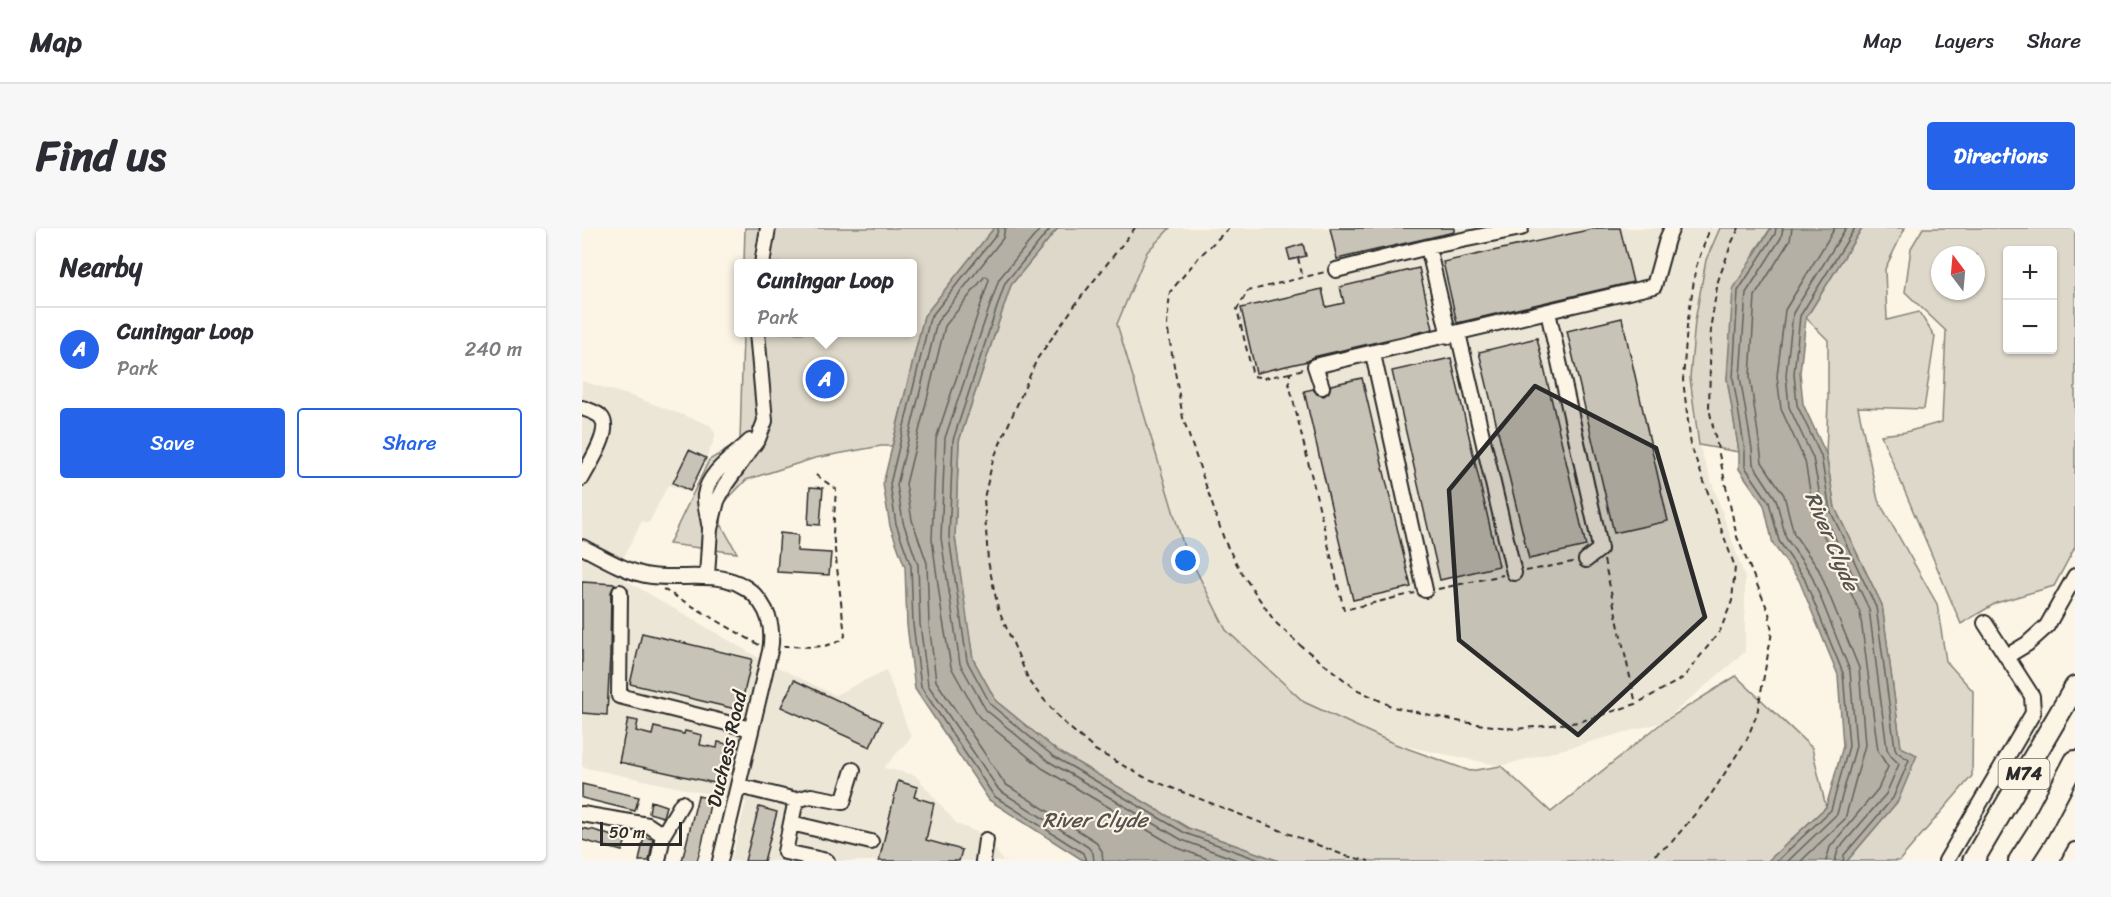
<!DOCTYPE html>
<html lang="en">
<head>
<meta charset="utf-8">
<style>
  :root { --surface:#fff; --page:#f7f7f7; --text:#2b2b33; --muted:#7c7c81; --line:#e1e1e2; --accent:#2563eb }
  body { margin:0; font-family:Sriracha,sans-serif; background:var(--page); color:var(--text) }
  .controls { position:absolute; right:18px; top:18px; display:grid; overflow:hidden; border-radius:6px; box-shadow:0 2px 4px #0004 }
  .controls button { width:54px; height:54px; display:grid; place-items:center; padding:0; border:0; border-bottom:2px solid var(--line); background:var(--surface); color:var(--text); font:30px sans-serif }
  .compass { position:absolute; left:1349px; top:18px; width:54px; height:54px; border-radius:50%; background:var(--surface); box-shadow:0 2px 4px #0004; rotate:344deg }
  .scale { position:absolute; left:18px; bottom:15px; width:82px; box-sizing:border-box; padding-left:6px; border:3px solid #2b2b2b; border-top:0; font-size:16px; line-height:21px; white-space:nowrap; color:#2b2b2b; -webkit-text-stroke:4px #fcf5e5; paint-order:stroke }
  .you { position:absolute; left:604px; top:333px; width:21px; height:21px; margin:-15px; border:4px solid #fff; border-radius:50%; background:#1a73e8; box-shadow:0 0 0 9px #1a73e833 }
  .badge { display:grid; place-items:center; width:39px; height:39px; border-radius:50%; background:var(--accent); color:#fff; font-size:20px; font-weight:700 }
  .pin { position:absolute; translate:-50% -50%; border:3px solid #fff; box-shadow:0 2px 6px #0006 }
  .popup { position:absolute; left:152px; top:31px; width:183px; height:78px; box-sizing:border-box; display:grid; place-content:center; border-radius:6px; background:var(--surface); filter:drop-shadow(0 2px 4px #0005); font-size:20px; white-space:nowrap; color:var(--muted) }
  .popup b { font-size:22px; color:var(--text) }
  .popup::after { content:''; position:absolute; left:50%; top:100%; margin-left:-12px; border:12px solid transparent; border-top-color:var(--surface) }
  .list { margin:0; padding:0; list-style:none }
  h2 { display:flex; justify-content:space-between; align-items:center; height:78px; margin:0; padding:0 24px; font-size:26px }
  h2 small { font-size:20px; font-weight:400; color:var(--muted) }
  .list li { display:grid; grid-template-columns:39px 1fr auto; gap:18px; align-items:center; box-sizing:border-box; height:84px; padding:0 24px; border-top:2px solid var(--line) }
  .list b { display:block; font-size:22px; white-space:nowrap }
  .list p { margin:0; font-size:20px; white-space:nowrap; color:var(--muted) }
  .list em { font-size:20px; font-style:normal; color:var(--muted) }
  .actions { display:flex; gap:12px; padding:18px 24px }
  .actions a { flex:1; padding:14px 0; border:2px solid var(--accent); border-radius:6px; text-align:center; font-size:21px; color:var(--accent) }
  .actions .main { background:var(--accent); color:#fff }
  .map { position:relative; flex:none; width:1493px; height:633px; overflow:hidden; border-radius:6px }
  header { display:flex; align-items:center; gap:36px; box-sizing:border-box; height:84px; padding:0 30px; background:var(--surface); border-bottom:2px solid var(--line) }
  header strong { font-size:28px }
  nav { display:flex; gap:33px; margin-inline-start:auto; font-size:21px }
  .intro { display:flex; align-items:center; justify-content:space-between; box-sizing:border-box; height:144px; padding:0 36px }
  h1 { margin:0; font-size:42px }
  .button { padding:15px 27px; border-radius:6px; background:var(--accent); color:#fff; font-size:21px; font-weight:700 }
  main { display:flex; gap:36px; padding:0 36px }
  aside { flex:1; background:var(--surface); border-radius:6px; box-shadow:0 2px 4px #0004 }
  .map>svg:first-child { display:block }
  .built { fill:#ece6d7 }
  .green { fill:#ded8ca; stroke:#84827a; stroke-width:1.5; fill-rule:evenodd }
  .water { fill:#b4b0a5; stroke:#7d7b74; stroke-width:1.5 }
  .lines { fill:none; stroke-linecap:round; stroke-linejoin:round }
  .shore { stroke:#62605c; stroke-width:1.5 }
  .building { fill:#c8c3b7; stroke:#2b2b2b; stroke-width:1.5 }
  .minor-casing { stroke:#2b2b2b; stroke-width:18 }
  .highway-casing { stroke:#2b2b2b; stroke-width:24 }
  .path { stroke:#2b2b2b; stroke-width:2; stroke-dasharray:6 4.5; stroke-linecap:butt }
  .minor { stroke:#fcf5e5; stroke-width:14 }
  .highway { stroke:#fcf5e5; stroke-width:20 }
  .marked { fill:#2b2b2b; fill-opacity:0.2; stroke:#2b2b2b; stroke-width:4.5; stroke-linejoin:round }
  .labels { text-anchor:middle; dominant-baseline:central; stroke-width:4.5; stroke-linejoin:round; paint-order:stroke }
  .shield { fill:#fcf5e5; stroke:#6a6863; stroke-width:1.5 }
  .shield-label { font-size:18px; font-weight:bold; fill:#2b2b2b }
  .street-label { font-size:20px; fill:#2b2b2b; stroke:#fcf5e5 }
  .water-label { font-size:21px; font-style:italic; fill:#545350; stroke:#fcf5e5 }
</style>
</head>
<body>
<header>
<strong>Map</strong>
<nav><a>Map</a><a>Layers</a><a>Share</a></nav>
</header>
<div class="intro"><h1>Find us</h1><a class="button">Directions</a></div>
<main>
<aside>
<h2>Nearby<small></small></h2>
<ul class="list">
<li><span class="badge">A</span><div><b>Cuningar Loop</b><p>Park</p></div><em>240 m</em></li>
</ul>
<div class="actions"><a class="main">Save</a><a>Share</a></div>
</aside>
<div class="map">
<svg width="1493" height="633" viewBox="0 0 1493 633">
  <rect width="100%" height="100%" fill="#fcf5e5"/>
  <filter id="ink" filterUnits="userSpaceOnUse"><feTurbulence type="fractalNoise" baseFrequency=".0167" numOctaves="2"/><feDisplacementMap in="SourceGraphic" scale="12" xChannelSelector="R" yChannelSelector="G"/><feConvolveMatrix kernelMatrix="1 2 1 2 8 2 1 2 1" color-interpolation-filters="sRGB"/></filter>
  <g filter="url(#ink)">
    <!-- built -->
    <path class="built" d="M588 0H1138L1124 32 1113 93 1108 150 1117 217 1163 350V424L1081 494 919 538 813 516 722 474 644 402 601 316 535 96 565 24Z
      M0 153 55 170 128 197 133 205V210L108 265 86 257 67 295 60 293 33 346 177 430 253 467 304 442 329 509 302 540 333 547 375 596 407 609 420 632 426 633H149L164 574 0 539Z"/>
    <!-- green -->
    <path class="green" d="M163 0H412L342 88 310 218H299L233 230 164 252 140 277 139 296 155 325 87 316 127 232 158 214 161 105 330 104V36L162 35Z
      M476 0H588L565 24 535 96 601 316 644 402 722 474 813 516 888 543 919 538 969 584 1081 494 1154 448 1230 520 1244 579 1186 633H697L606 600 474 522 414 473 391 431 383 384 373 309 377 213 429 57Z
      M1138 0H1189L1173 23 1145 150 1157 224 1117 217 1108 150 1113 93 1124 32Z
      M1280 0H1323L1303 41 1305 92 1337 84 1353 109 1342 181 1276 179 1296 272 1355 376 1364 433 1391 463 1390 548 1317 633H1265L1316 573 1319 520 1300 377 1253 280 1244 226 1246 173V112L1224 90Z
      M1341 0H1493V319L1472 358 1414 375 1379 396 1299 207 1324 204 1360 194 1364 103 1323 64 1329 20ZM1426 22H1470V122H1426ZM1358 27H1394V63H1358Z"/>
    <!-- water -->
    <path class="water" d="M412 0H476L429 57 377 213 373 309 391 431 414 473 474 522 606 600 697 633H505L499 631 407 572 333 461 325 397 323 339 308 298 301 256 342 88Z
      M1189 0H1280L1224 90 1218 145 1221 176 1244 226 1253 280 1300 377 1319 519 1335 527 1316 573 1265 633H1186L1244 579 1261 518 1256 447 1217 352 1191 316 1182 277 1157 241V224L1145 150 1151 61Z"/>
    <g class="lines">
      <!-- shore -->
      <path class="shore" d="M416 0 415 6 348 90 308 256 314 296 329 338 331 396 339 459 412 568 501 625 504 633
        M423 0 421 10 355 94 315 257 321 294 336 337 338 396 346 457 417 562 506 619 511 625 512 633
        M459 0 417 51 363 210 359 310 378 436 404 482 466 533 600 612 658 633
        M469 0 423 55 371 212 367 309 385 433 409 477 471 528 603 605 680 633
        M1194 0 1193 6 1156 63 1151 150 1163 223V239L1187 274 1197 313 1222 350 1261 445 1267 518 1249 582 1195 633
        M1201 0 1199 10 1164 65 1158 149 1170 221 1171 236 1194 271 1204 310 1229 346 1268 443 1274 518 1255 586 1206 633
        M1210 0 1208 12 1173 68 1168 149 1180 234 1202 267 1212 306 1237 342 1277 440 1283 517 1263 591 1219 633
        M521 633 520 623 513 613 423 556 354 453 347 395 345 335 330 292 324 256 363 98 403 48 406 49 407 52 354 211 350 311 360 387 369 439 397 489 460 540 596 620 631 633
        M1244 633 1248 619 1296 561 1306 539 1296 523 1278 384 1232 287 1223 233 1199 181 1195 148 1203 82 1253 0
        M1253 633 1256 622 1304 566 1317 536 1309 528 1305 521 1287 381 1241 284 1231 230 1207 179 1204 147 1211 85 1264 0
        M1261 633 1262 627 1311 570 1327 532 1315 524 1313 520 1294 379 1248 282 1239 228 1215 177 1212 146 1218 88 1273 0"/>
    </g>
    <!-- building -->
    <path class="building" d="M748 0H872V4L755 31Z
      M1015 0H1038L1051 54 875 95 861 34Z
      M721 16 724 28 708 32 705 21Z
      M837 40 851 101 731 129 726 133 674 145 659 80 740 61 744 79 762 75 758 59Z
      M1040 90 1086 293 1032 305 985 103Z
      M955 110 1004 318 947 331 897 124Z
      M869 130 917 338 858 352 810 143Z
      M780 150 829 359 771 372 722 163 731 161 735 166 742 168 747 164 749 157Z
      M107 222 124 230 108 263 91 255Z
      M228 259 241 260 238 297 226 296Z
      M198 305 216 307 215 323 249 325 247 347 195 344Z
      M0 354 33 356 29 364 28 427 25 487 0 485Z
      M60 405 170 431 158 482 48 456Z
      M212 452 300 493 288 519 199 479Z
      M46 491 56 493 54 503 70 507 72 499 102 506 103 503 120 507 118 517 135 520 136 514 145 516 137 556 37 534Z
      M316 553 335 559 332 569 352 575 344 612 380 622 377 633H297Z
      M0 556 57 569 53 583 0 570Z
      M116 568 129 571 120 616 115 633H100Z
      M69 573 84 578 81 589 67 585Z
      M177 579 195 584 182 633H163Z
      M0 600 8 602 9 601 33 609 34 606 45 609 40 623 0 612Z
      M62 609 71 611 67 633H57Z"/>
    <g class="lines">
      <!-- minor casing -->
      <g class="minor-casing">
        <path id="minor" d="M846 19 867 108
          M180 36 186 0
          M754 42 846 19 939 0
          M966 84 1015 304 1018 321 1004 332
          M876 105 932 345
          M791 126 843 362
          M740 159 733 138 1072 58 1085 11 1090 0
          M0 180C6 182 13 184 18 188 32 201 7 236 0 250
          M127 296C126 287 122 276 123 267 126 244 153 228 168 213
          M0 319C20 329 41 342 63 347 102 355 152 335 179 375 189 389 191 406 188 423L138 633
          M125 348 128 301 135 273 143 257 176 211 183 193 175 104
          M38 364 37 468 169 501
          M1425 428 1445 416 1465 398 1493 348
          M157 558 214 572 209 595 289 614
          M214 572 229 568 261 574 271 542
          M0 586 66 597 81 607 76 633
          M209 595 203 624 227 629 226 633
          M81 607 100 575
          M227 629 245 633
          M401 633 404 612
          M1364 633 1451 485 1450 468 1403 395
          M1487 633 1493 622"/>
      </g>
      <!-- highway casing -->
      <g class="highway-casing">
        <path id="highway" d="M1391 633 1493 459
          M1437 633 1455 605 1493 533"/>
      </g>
      <!-- path -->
      <path class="path" d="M553 0 496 73 455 131 411 232 402 270 406 333 416 380 448 455 479 492 513 522 562 549 764 628 787 633
        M647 0 617 29 588 64 585 97 601 190 643 314 659 344 693 394 719 418 774 461 811 479 880 494 934 501 997 494 1054 476 1101 450 1138 403 1150 373 1153 339 1109 218 1101 152 1105 98 1114 39 1128 0
        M716 30 721 50
        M721 141 708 145 707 155 762 382 833 365
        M708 145 682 150 671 148 655 81 666 63 743 44
        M1022 332 1054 476
        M944 343 991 334
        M81 361 177 417
        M856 361 921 347
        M201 418C221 418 249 423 263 408L251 305 254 261 231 245
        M1064 633 1089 615 1128 568 1165 511 1175 486 1190 404 1187 385 1155 309 1127 180 1129 96 1136 53 1150 14 1157 0"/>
      <!-- minor -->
      <use href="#minor" class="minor"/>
      <!-- highway -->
      <use href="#highway" class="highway"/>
    </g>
  </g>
  <!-- marked area -->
  <path class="marked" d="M953 158 1074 220 1123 389 996 507 877 412 867 262Z"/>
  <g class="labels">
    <!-- shield labels -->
    <rect class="shield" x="1416.5" y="531" width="51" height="30" rx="4.5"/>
    <g class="shield-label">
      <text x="1442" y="546">M74</text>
    </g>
    <!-- street labels -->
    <g class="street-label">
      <text transform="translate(145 521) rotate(-77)">Duchess Road</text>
    </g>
    <!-- water labels -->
    <g class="water-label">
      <text transform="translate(1250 313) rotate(67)">River Clyde</text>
      <text x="513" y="592">River Clyde</text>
    </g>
  </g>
</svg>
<div class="controls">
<button>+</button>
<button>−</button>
</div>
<svg class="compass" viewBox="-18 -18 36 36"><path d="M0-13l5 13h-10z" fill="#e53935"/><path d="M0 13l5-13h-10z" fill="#7c7c81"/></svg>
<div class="scale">50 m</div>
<div class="you"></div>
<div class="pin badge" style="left:243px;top:151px">A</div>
<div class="popup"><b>Cuningar Loop</b>Park</div>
</div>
</main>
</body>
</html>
